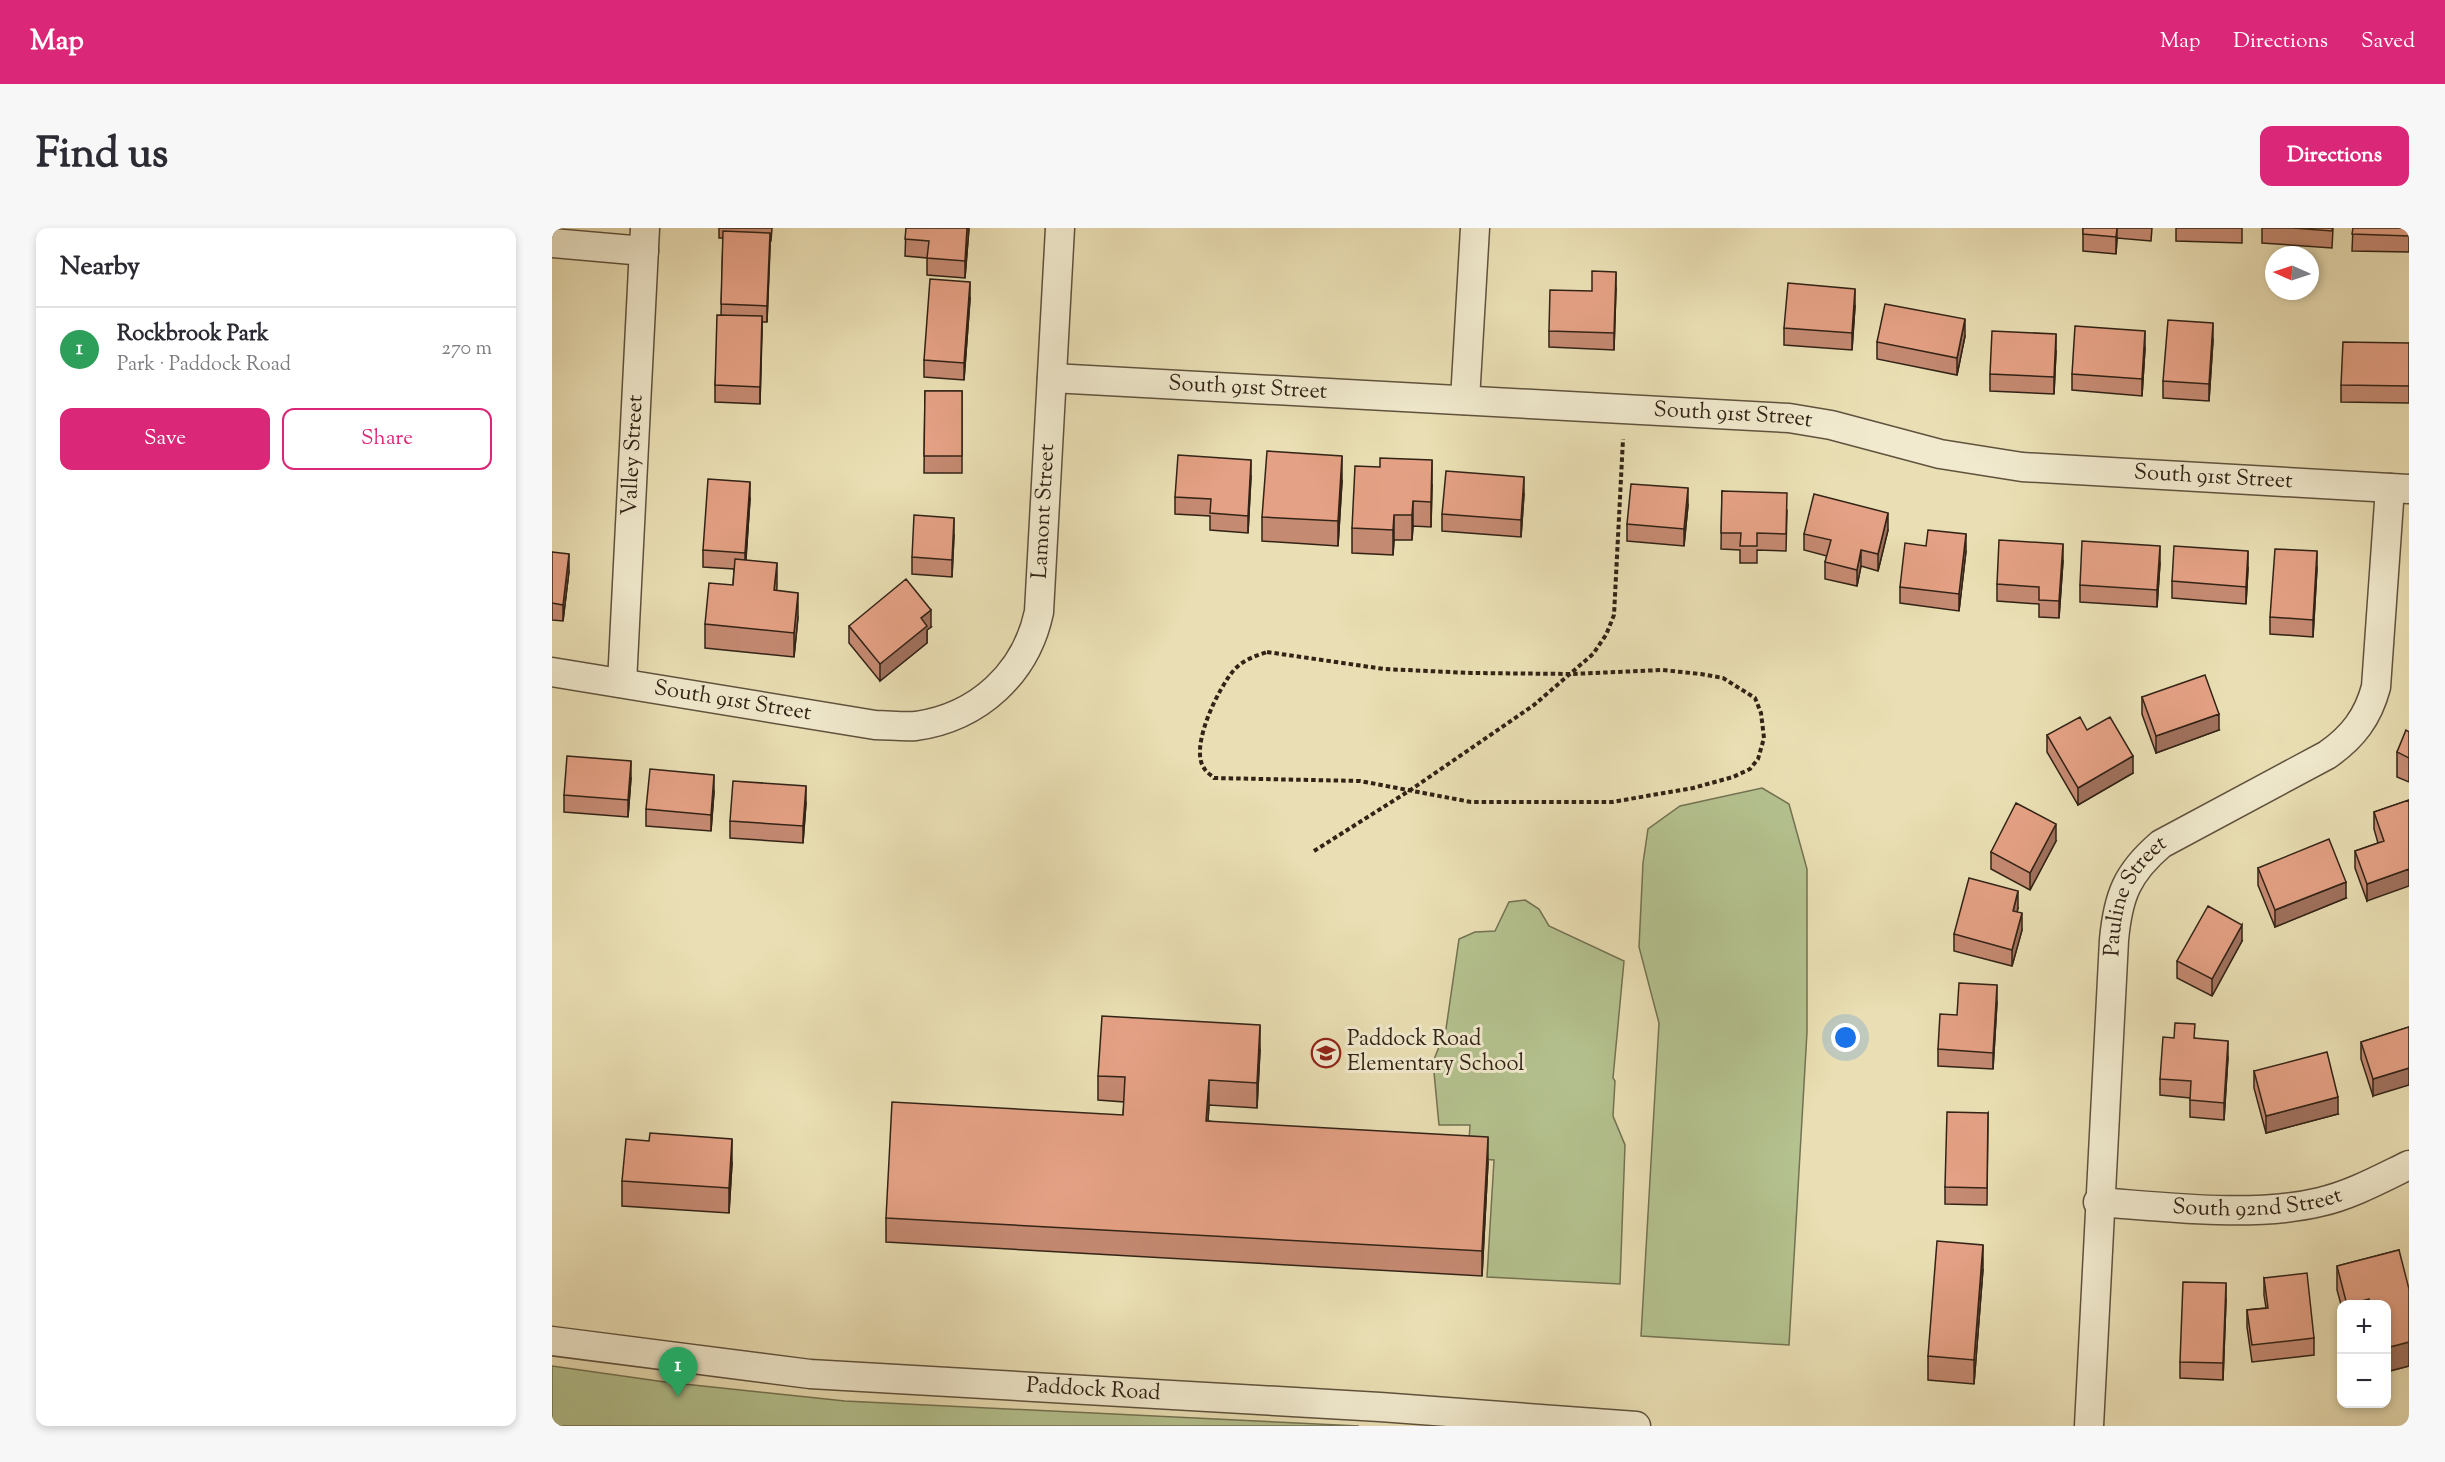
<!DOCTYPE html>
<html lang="en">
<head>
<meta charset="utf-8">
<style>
  :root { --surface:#fff; --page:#f7f7f7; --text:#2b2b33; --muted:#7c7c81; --line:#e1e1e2; --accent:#db2777 }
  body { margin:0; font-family:"Sorts Mill Goudy",serif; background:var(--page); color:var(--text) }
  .controls { position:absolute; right:18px; bottom:18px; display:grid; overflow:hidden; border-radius:12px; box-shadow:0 3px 9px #0003 }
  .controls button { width:54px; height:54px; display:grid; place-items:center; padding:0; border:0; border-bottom:2px solid var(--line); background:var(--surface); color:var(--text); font:30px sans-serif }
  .compass { position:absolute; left:1713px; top:18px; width:54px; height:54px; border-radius:50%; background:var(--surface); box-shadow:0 3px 9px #0003; rotate:273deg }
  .you { position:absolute; left:1294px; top:810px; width:21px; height:21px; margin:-15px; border:4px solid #fff; border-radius:50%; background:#1a73e8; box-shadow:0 0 0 9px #1a73e833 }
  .badge { display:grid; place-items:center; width:39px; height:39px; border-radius:50%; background:var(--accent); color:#fff; font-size:20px; font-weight:700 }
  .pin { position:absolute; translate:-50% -50px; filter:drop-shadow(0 2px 3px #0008) }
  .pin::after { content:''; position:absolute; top:32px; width:21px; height:18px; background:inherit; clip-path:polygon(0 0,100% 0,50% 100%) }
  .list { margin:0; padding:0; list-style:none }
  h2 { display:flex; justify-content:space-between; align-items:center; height:78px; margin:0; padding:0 24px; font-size:26px }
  h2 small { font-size:20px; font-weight:400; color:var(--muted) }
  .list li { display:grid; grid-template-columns:39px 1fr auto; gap:18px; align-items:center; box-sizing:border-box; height:84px; padding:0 24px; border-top:2px solid var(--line) }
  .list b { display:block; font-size:22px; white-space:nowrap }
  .list p { margin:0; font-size:20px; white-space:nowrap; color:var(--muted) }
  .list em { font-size:20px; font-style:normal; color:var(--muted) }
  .actions { display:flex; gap:12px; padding:18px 24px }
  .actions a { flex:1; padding:14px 0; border:2px solid var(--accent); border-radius:12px; text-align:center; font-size:21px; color:var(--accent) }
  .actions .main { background:var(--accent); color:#fff }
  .map { position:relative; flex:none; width:1857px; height:1198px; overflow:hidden; border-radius:12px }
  header { display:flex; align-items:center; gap:36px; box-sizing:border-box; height:84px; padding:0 30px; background:var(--accent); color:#fff }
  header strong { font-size:28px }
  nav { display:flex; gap:33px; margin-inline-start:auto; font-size:21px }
  .intro { display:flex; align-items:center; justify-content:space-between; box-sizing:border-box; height:144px; padding:0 36px }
  h1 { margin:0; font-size:42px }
  .button { padding:15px 27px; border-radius:12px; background:var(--accent); color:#fff; font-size:21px; font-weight:700 }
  main { display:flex; gap:36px; padding:0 36px }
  aside { flex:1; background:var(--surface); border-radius:12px; box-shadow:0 3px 9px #0003 }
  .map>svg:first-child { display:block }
  .green { fill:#b4c28f; stroke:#737252; stroke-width:1.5 }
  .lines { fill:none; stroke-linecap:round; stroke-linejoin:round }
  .street-casing { stroke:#60523e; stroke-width:31 }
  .path { stroke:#322316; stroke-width:4; stroke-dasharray:4.5 3; stroke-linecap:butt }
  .street { stroke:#f1eace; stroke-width:28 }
  .wall { fill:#c58a72; stroke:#322316; stroke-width:1.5 }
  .shaded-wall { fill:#a0715d; stroke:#322316; stroke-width:1.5 }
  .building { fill:#e5a185; stroke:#322316; stroke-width:1.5 }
  .labels { text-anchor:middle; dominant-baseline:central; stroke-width:6; stroke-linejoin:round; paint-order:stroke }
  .street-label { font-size:22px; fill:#322316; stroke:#f1eace }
  .poi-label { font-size:22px; fill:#322316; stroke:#f1eace; text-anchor:start }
</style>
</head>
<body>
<header>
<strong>Map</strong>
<nav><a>Map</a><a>Directions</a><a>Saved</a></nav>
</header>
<div class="intro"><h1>Find us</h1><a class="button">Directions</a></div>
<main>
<aside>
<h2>Nearby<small></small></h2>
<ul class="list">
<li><span class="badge" style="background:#2e9e5b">1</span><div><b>Rockbrook Park</b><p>Park · Paddock Road</p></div><em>270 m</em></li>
</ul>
<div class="actions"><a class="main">Save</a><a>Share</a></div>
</aside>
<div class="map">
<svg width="1857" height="1198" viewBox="0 0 1857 1198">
  <rect width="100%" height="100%" fill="#eadfb4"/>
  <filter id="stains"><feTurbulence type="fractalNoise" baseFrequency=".00333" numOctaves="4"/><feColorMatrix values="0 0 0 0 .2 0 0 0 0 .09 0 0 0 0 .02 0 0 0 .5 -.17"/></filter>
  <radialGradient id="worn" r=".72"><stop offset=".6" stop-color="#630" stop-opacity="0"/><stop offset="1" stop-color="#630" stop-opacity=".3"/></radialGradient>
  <!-- green -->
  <path class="green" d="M1210 560 1237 576 1255 641V804L1237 1117 1089 1108 1107 795 1087 719 1091 635 1096 601 1128 578Z
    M973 672 987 681 997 698 1072 733 1061 850 1063 853 1061 888 1073 917 1068 1056 935 1049 942 932 916 930 918 897H887L881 834 894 801 907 711 923 704 943 703 957 674Z
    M0 1138 113 1154 293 1173 807 1198H0Z"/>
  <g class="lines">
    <!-- street casing -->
    <g class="street-casing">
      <g id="street">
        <path d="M0 15 92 23"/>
        <path id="s1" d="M500 150 1237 190 1279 197 1388 226 1470 239 1857 261"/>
        <path d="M913 172 923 0"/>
        <path id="s2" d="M0 444 323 497C336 497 351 499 364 498 427 489 474 445 487 384L508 0"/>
        <path id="s3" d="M70 455 93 0"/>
        <path id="s4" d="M1546 974C1615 979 1702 990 1768 974 1799 967 1828 951 1857 937"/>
        <path id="s5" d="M0 1113 258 1146 828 1179 1084 1198"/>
        <path id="s6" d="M1537 1198 1562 712C1566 668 1575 645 1609 616L1775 527C1801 509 1816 489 1824 459L1838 260"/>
      </g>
    </g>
    <!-- path -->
    <path class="path" d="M715 424 832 441 919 445 1019 446 1110 442 1149 446 1171 450 1203 470 1209 485 1212 510 1206 531 1198 541 1181 549 1141 560 1060 574H919L808 553 662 550C659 547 654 544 652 540 637 519 667 459 682 442 691 432 703 428 715 424Z
      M762 623 860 561 982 477 1041 426 1054 407 1062 387 1071 211"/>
    <!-- street -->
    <use href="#street" class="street"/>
  </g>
  <!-- wall -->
  <path class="wall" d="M167 0H220L219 13H218L215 94H210L208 176 163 174V157L169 87 171 10H167Z
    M354 0H417L413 50 375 47V30L353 28Z
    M1531 0H1600L1599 13 1565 10 1564 26 1531 23Z
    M1624 0H1690V15L1624 13Z
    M1710 0H1781L1780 20 1710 15Z
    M1801 0H1857V24L1800 23Z
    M1064 60 1062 122 997 119V103L1040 63Z
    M418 71 412 152 372 149V132Z
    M1303 78 1300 122 1232 117V100Z
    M1413 108 1405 147 1325 131V114Z
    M1661 112 1657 173 1611 170V153Z
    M1857 115V175L1789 174V157Z
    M1593 120 1590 168 1520 162V146Z
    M1504 123 1502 166 1438 163V146Z
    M373 163H410V245H372Z
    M699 248 696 305 658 302V288L623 286V269Z
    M790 253 786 318 710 313V289Z
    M880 257 879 299 861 298 860 312H842L841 327 800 325V300Z
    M1170 263 1235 282 1234 323 1205 322V335H1188V322L1169 321Z
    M972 266 969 309 890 303V286Z
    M198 271 194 332 224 363 246 389 242 429 153 420V396L181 357 182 341 151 339V322Z
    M1136 277 1132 318 1075 313V296Z
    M1336 302 1326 343 1309 338 1305 358 1273 351V334L1275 328 1252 322V306Z
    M402 307 400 349 360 346V329Z
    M1374 318 1414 323 1407 383 1348 375V359Z
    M0 324 17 343 11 393 0 392Z
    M1511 333 1507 390 1487 389V376L1445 373V356Z
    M1608 335 1605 379 1528 374V357Z
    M1696 340 1694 376 1620 370V353Z
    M1765 340 1761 409 1718 406V389Z
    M297 398 379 399 375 402V415L328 453 297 415Z
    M1590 469 1667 502 1604 525 1590 486Z
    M1535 502 1581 545 1526 577 1495 524V507Z
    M1857 504V554L1845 549V524Z
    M79 550 76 589 12 584V567Z
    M162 564 159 603 94 598V581Z
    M1857 572 1815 673 1803 640V623L1826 615 1822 601V584Z
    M254 575 251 615 178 610V593Z
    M1504 613 1478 662 1439 641V624Z
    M1706 640 1794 670 1723 699 1706 657Z
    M1466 680 1465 684 1470 702 1460 738 1402 723V706Z
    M1690 713 1660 768 1625 750V733Z
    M1445 774 1441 841 1386 838V821L1405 787Z
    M1857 799 1821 868 1809 831V814Z
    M1622 810H1643L1676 829 1672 892 1638 889V870L1608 867V851Z
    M708 822 705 880 657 877 656 893 936 934 930 1048 334 1014V990L571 887 572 874 546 872V848Z
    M1702 843 1786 886 1714 905 1702 860Z
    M1436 885 1435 977 1393 976V959Z
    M180 935 177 985 70 978V953Z
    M1847 1022 1857 1138 1834 1144V1077H1790V1080L1785 1062V1038Z
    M1431 1041 1422 1156 1376 1152V1128Z
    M1712 1050 1762 1110V1127L1700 1134 1695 1099V1082L1714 1080 1712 1067Z
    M1674 1072 1671 1152 1628 1150V1134Z"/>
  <!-- shaded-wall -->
  <path class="shaded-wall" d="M415 0H417L413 50V33Z
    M1565 0V10L1564 26V9Z
    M218 5V22L215 94V78Z
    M1064 44V60L1062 122V105Z
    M418 54V71L412 152V135Z
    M1303 61V78L1300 122V105Z
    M210 88V105L208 176V159Z
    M1413 91V108L1405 147V130Z
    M1661 95V112L1657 173V156Z
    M1593 103V120L1590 168V151Z
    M1504 106V123L1502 166V149Z
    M790 228V253L786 318V293Z
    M699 232V248L696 305V288Z
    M880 232V257L879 299V274Z
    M972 249V266L969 309V292Z
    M198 254V271L193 342V325Z
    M1136 260V277L1132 318V301Z
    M861 273V298L860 312V287Z
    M1336 285V302L1326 343V326Z
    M842 287V312L841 327V302Z
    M402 290V307L400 349V332Z
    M1414 306V323L1407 383V366Z
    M1511 316V333L1507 390V373Z
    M1608 318V335L1605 379V362Z
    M1309 322V338L1305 358V342Z
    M1696 323V340L1694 376V359Z
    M1765 323V340L1761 409V392Z
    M17 326V343L11 393V377Z
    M225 335V359L222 387V362Z
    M246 365V389L242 429V405Z
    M379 382V399L375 402V415L328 453V436L369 390Z
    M1667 486V502L1604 525V508Z
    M1581 528V545L1526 577V560Z
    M79 533V550L76 589V572Z
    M162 547V564L159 603V587Z
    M254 558V575L251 615V598Z
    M1504 596V613L1478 662V645Z
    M1857 641V658L1815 673V656Z
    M1794 654V670L1723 699V682Z
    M1466 663V680L1461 700V683Z
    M1470 685V702L1460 738V722Z
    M1690 697V713L1660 768V751Z
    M1445 757V774L1441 841V825Z
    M708 797V822L705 880V855Z
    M1676 813V829L1672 892V875Z
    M1857 840V857L1821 868V851Z
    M657 852V877L654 918V893Z
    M1786 869V886L1714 905V888Z
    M936 909V934L930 1048V1023Z
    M180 911V935L177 985V960Z
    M1431 1017V1041L1422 1156V1132Z
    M1674 1055V1072L1671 1152V1135Z
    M1817 1071V1077H1798Z
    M1857 1114V1138L1834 1144V1120Z"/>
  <!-- building -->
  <path class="building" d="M354 0H415L413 33 375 30 377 13 353 11Z
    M1531 0H1565L1564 9 1531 6Z
    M1741 0H1780V3Z
    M1801 0H1857V8L1800 6Z
    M171 3 218 5 215 78 169 76Z
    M1040 43 1064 44 1062 105 997 103 998 62 1040 63Z
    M378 51 418 54 412 135 372 132Z
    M1236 55 1303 61 1300 105 1232 100Z
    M1333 76 1413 91 1405 130 1325 114Z
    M165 87 210 88 208 159 163 157Z
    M1616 92 1661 95 1657 156 1611 153Z
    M1523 98 1593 103 1590 151 1520 146Z
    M1440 103 1504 106 1502 149 1438 146Z
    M1791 114 1857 115V158L1789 157Z
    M373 163H410V228H372Z
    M715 223 790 228 786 293 710 289Z
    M626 227 699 232 696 288 658 285 659 271 623 269Z
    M828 230 880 232 879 274 861 273 860 287H842L841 302 800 300 803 238 828 239Z
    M894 243 972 249 969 292 890 286Z
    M156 251 198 254 193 325 151 322Z
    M1079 256 1136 260 1132 301 1075 296Z
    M1170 263 1235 265 1234 306 1205 305V318H1188L1189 305H1169Z
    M1262 266 1336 285 1326 326 1309 322 1305 342 1273 334 1279 312 1252 306Z
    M362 287 402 290 400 332 360 329Z
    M1376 302 1414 306 1407 366 1348 359 1353 315 1374 318Z
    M1447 312 1511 316 1507 373 1487 372V359L1445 356Z
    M1530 313 1608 318 1605 362 1528 357Z
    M1622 318 1696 323 1694 359 1620 353Z
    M1723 321 1765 323 1761 392 1718 389Z
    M0 324 17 326 11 377 0 375Z
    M183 331 225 335 222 362 246 365 242 405 153 396 157 355 181 357Z
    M354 351 379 382 369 390 375 398 328 436 297 398Z
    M1653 447 1667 486 1604 508 1590 469Z
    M1528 489 1535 502 1558 489 1581 528 1526 560 1495 507Z
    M1854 502 1857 504V530L1845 524Z
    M15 528 79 533 76 572 12 567Z
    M98 541 162 547 159 587 94 581Z
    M181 553 254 558 251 598 178 593Z
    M1857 572V641L1815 656 1803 623 1832 613 1822 584Z
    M1464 575 1504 596 1478 645 1439 624Z
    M1777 611 1794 654 1723 682 1706 640Z
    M1417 650 1466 663 1461 683 1470 685 1460 722 1402 706Z
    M1656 678 1690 697 1660 751 1625 733Z
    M1407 755 1445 757 1441 825 1386 821 1388 786 1405 787Z
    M550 788 708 797 705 855 657 852 654 893 936 909 930 1023 334 990 340 874 571 887 573 849 546 848Z
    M1623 795 1643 796 1642 810 1676 813 1672 875 1638 872 1639 853 1608 851 1611 809 1622 810Z
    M1857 799V840L1821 851 1809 814Z
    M1775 824 1786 869 1714 888 1702 843Z
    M1395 884 1436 885 1435 960 1393 959Z
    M98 905 180 911 177 960 70 953 74 911 97 913Z
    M1385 1013 1431 1017 1422 1132 1376 1128Z
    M1847 1022 1857 1061V1114L1834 1120V1077H1818L1817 1071 1795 1077 1785 1038Z
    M1755 1045 1762 1110 1700 1117 1695 1082 1716 1080 1712 1050Z
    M1631 1054 1674 1055 1671 1135 1628 1134Z"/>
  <!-- icons -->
  <defs>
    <g id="school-ring" transform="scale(1.5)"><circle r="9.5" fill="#f1eace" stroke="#8f2418" stroke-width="1.5"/><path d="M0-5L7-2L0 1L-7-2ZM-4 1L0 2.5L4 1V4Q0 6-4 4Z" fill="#8f2418"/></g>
  </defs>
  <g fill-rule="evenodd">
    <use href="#school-ring" x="774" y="825"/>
  </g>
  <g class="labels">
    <!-- street labels -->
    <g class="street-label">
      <text stroke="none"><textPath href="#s1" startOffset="196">South 91st Street</textPath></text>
      <text stroke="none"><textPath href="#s1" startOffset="682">South 91st Street</textPath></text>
      <text stroke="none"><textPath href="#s3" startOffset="228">Valley Street</textPath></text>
      <text stroke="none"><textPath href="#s1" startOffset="1168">South 91st Street</textPath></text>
      <text stroke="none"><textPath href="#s2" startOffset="648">Lamont Street</textPath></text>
      <text stroke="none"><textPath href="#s2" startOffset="183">South 91st Street</textPath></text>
      <text stroke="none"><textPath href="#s6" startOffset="536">Pauline Street</textPath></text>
      <text stroke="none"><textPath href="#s4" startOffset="160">South 92nd Street</textPath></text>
      <text stroke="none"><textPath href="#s5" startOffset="544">Paddock Road</textPath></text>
    </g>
    <!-- poi labels -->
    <g class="poi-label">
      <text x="795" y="812">Paddock Road<tspan x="795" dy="25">Elementary School</tspan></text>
    </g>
  </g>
  <rect width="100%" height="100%" filter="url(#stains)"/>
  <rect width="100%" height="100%" fill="url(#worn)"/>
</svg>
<div class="controls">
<button>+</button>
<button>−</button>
</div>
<svg class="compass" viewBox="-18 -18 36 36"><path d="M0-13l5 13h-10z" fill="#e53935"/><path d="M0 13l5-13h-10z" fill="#7c7c81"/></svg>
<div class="you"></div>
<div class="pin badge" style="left:126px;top:1169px;background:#2e9e5b">1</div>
</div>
</main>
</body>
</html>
